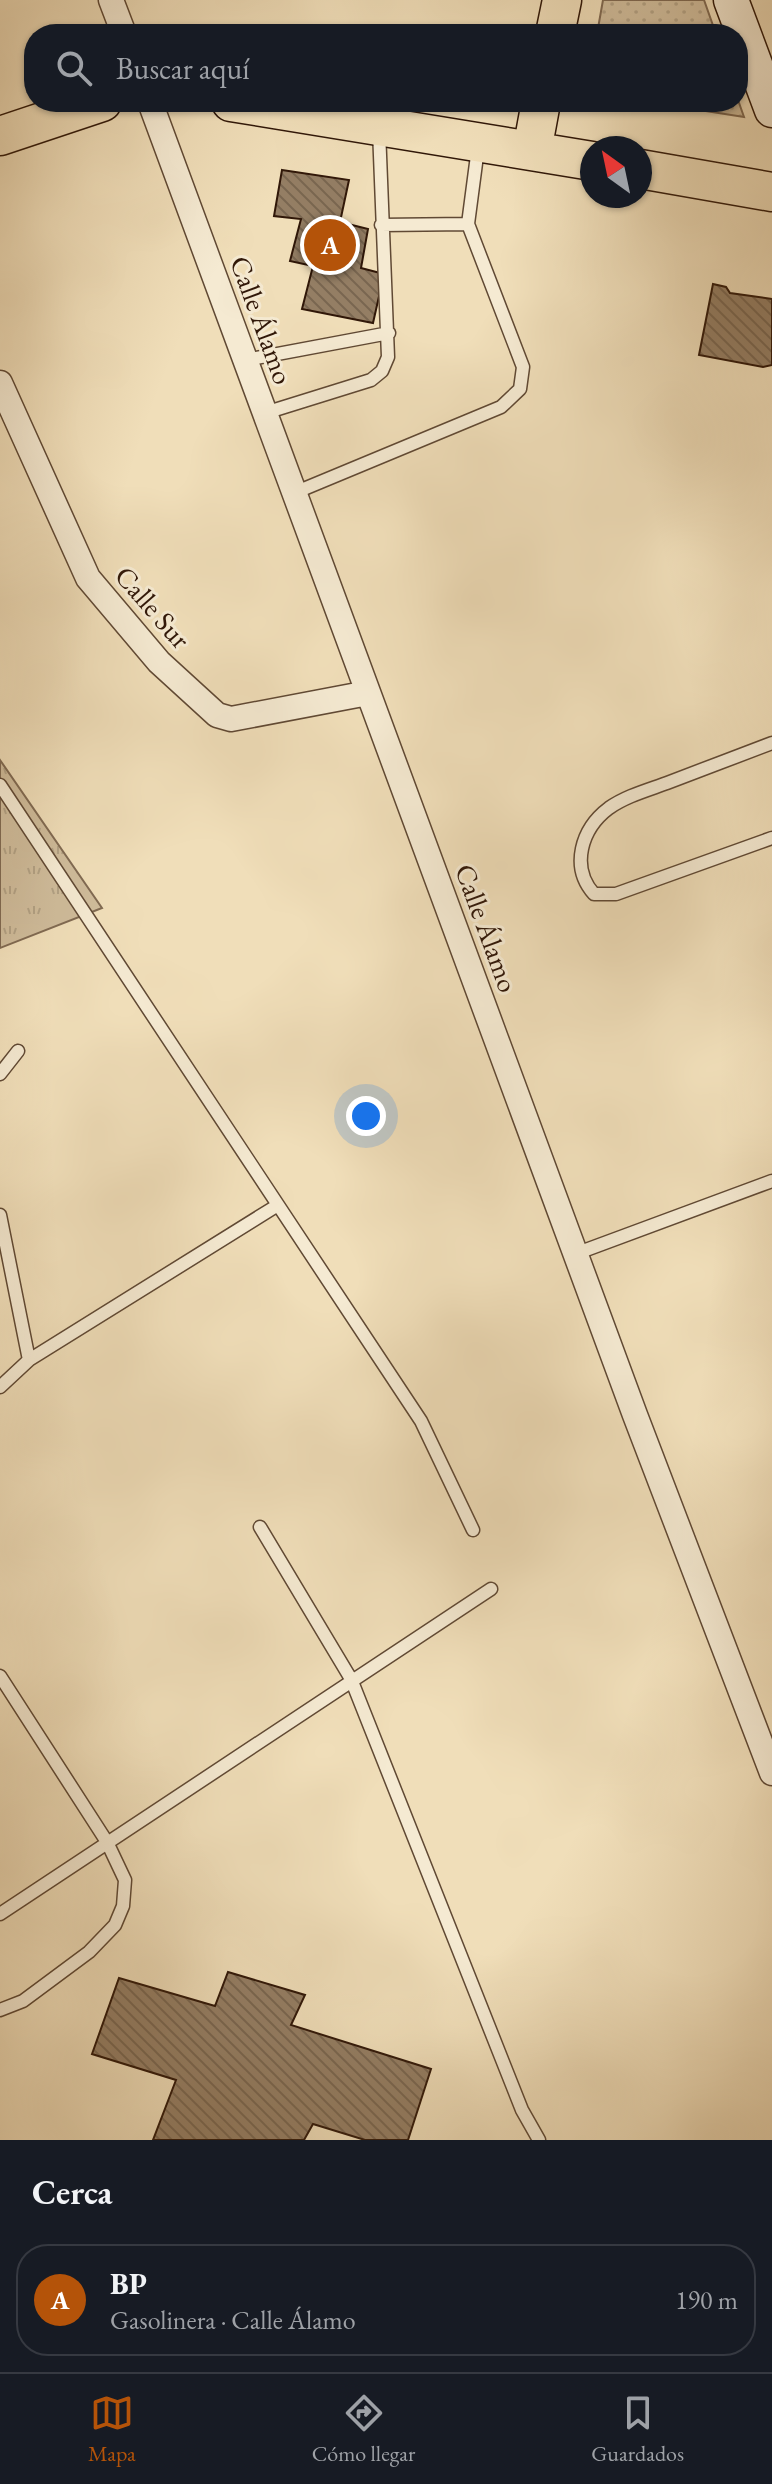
<!DOCTYPE html>
<html lang="es">
<head>
<meta charset="utf-8">
<style>
  :root { --surface:#171b24; --page:#242831; --text:#f1f3f6; --muted:#9ea1a6; --line:#363941; --accent:#b45309 }
  body { margin:0; font-family:"EB Garamond",serif; background:var(--page); color:var(--text) }
  .compass { position:absolute; left:580px; top:136px; width:72px; height:72px; border-radius:50%; background:var(--surface); box-shadow:0 2px 6px #0004; rotate:327deg }
  .you { position:absolute; left:366px; top:1116px; width:28px; height:28px; margin:-20px; border:6px solid #fff; border-radius:50%; background:#1a73e8; box-shadow:0 0 0 12px #1a73e833 }
  .badge { display:grid; place-items:center; width:52px; height:52px; border-radius:50%; background:var(--accent); color:#fff; font-size:26px; font-weight:700 }
  .pin { position:absolute; translate:-50% -50%; border:4px solid #fff; box-shadow:0 2px 8px #0006 }
  .list { margin:0; padding:0; list-style:none }
  h2 { display:flex; justify-content:space-between; align-items:center; height:104px; margin:0; padding:0 32px; font-size:34px }
  h2 small { font-size:26px; font-weight:400; color:var(--muted) }
  .list li { display:grid; grid-template-columns:52px 1fr auto; gap:24px; align-items:center; box-sizing:border-box; height:112px; margin:0 16px 16px; padding:0 16px; border:2px solid var(--line); border-radius:32px }
  .list b { display:block; font-size:30px; white-space:nowrap }
  .list p { margin:0; font-size:26px; white-space:nowrap; color:var(--muted) }
  .list em { font-size:26px; font-style:normal; color:var(--muted) }
  .icon { flex:none; width:44px; height:44px; fill:none; stroke:currentColor; stroke-width:2; stroke-linecap:round; stroke-linejoin:round }
  .map { position:relative; flex:none; width:772px; height:2140px; overflow:hidden }
  .search { position:absolute; background:var(--surface); box-shadow:0 2px 6px #0004; left:24px; right:24px; top:24px; height:88px; display:flex; align-items:center; gap:20px; box-sizing:border-box; padding:0 28px; border-radius:32px; color:var(--muted); font-size:30px }
  .sheet { height:232px; background:var(--surface) }
  nav { display:flex; justify-content:space-around; align-items:center; box-sizing:border-box; height:112px; border-top:2px solid var(--line); background:var(--surface); font-size:22px; color:var(--muted) }
  nav a { display:grid; justify-items:center; gap:4px }
  nav .on { color:var(--accent) }
  .map>svg:first-child { display:block }
  .grass { fill:url(#grass-dots); stroke:#806a52; stroke-width:2 }
  .park { fill:url(#park-tufts); stroke:#806a52; stroke-width:2 }
  .building { fill:url(#building-back-hatch); stroke:#301708; stroke-width:2 }
  .lines { fill:none; stroke-linecap:round; stroke-linejoin:round }
  .lane-casing { stroke:#604934; stroke-width:15 }
  .street-casing { stroke:#604934; stroke-width:27 }
  .secondary-casing { stroke:#301708; stroke-width:37 }
  .primary-casing { stroke:#301708; stroke-width:41 }
  .lane { stroke:#f5ead2; stroke-width:12 }
  .street { stroke:#f5ead2; stroke-width:24 }
  .secondary { stroke:#f5ead2; stroke-width:34 }
  .primary { stroke:#f0deb9; stroke-width:38 }
  .labels { text-anchor:middle; dominant-baseline:central; stroke-width:6; stroke-linejoin:round; paint-order:stroke }
  .street-label { font-size:28px; fill:#301708; stroke:#f5ead2 }
</style>
</head>
<body>
<div class="map">
<svg width="772" height="2140" viewBox="0 0 772 2140">
  <defs>
    <pattern id="grass-dots" width="8" height="8" patternUnits="userSpaceOnUse" patternTransform="scale(2)"><rect width="8" height="8" fill="#cfbc9b"/><path d="M2 2h.1M6 6h.1" fill="none" stroke="#b2a184" stroke-width="1.8" stroke-linecap="round"/></pattern>
    <pattern id="park-tufts" width="24" height="20" patternUnits="userSpaceOnUse" patternTransform="scale(2)"><rect width="24" height="20" fill="#cfbc9b"/><path d="M3 7l-1-3M5 7V3M7 7l1-3M15 17l-1-3M17 17v-4M19 17l1-3" fill="none" stroke="#b2a184"/></pattern>
    <pattern id="building-back-hatch" width="6" height="6" patternUnits="userSpaceOnUse" patternTransform="scale(2)"><rect width="6" height="6" fill="#947e64"/><path d="M-1 5l2 2M0 0l6 6M5-1l2 2" fill="none" stroke="#796650"/></pattern>
  </defs>
  <rect width="100%" height="100%" fill="#f0deb9"/>
  <filter id="stains"><feTurbulence type="fractalNoise" baseFrequency=".0025" numOctaves="4"/><feColorMatrix values="0 0 0 0 .2 0 0 0 0 .09 0 0 0 0 .02 0 0 0 .5 -.17"/></filter>
  <radialGradient id="worn" r=".72"><stop offset=".6" stop-color="#630" stop-opacity="0"/><stop offset="1" stop-color="#630" stop-opacity=".3"/></radialGradient>
  <!-- grass -->
  <path class="grass" d="M603 0H704L716 34H597Z
    M738 100 744 117 648 102H738Z"/>
  <!-- park -->
  <path class="park" d="M0 760 102 908 0 948Z"/>
  <!-- building -->
  <path class="building" d="M282 170 349 180 340 222 368 229 361 268 384 274 373 323 302 309 313 266 290 261 301 219 274 216Z
    M713 284 726 287 730 293 772 299V365L763 367 699 355Z
    M228 1972 305 1995 291 2025 431 2069 408 2140H365L313 2124 304 2140H153L176 2080 92 2054 119 1978 215 2006Z"/>
  <g class="lines">
    <!-- lane casing -->
    <g class="lane-casing">
      <path id="lane" d="M468 224 478 148
        M245 360 389 333
        M265 413 371 380 382 371 388 357 379 130
        M294 493 501 407 520 389 523 367 468 224 381 225
        M772 743C737 756 702 770 667 783 648 790 626 796 609 808 581 829 570 867 594 894H616L772 838
        M0 785 421 1421 473 1530
        M0 1074 18 1051
        M0 1215 29 1360 0 1387
        M575 1254 772 1181
        M29 1360 278 1205
        M260 1527 351 1679 522 2110 539 2140
        M0 1676 107 1842 125 1880 123 1906 115 1925 89 1952 23 2001 0 2010
        M0 1914 491 1589"/>
    </g>
    <!-- street casing -->
    <g class="street-casing">
      <path id="street" d="M111 0 124 34
        M150 102 635 1415 772 1773
        M0 383 88 578 159 662 217 715 231 719 368 693"/>
    </g>
    <!-- secondary casing -->
    <g class="secondary-casing">
      <path id="secondary" d="M731 0 772 110"/>
    </g>
    <!-- primary casing -->
    <g class="primary-casing">
      <path id="primary" d="M555 34 562 0
        M231 102 592 161
        M0 136 102 102
        M532 151 541 102
        M640 169 772 192"/>
    </g>
    <!-- lane -->
    <use href="#lane" class="lane"/>
    <!-- street -->
    <use href="#street" class="street"/>
    <!-- secondary -->
    <use href="#secondary" class="secondary"/>
    <!-- primary -->
    <use href="#primary" class="primary"/>
  </g>
  <g class="labels">
    <!-- street labels -->
    <g class="street-label">
      <text transform="translate(262 320) rotate(70)">Calle Álamo</text>
      <text transform="translate(153 607) rotate(49)">Calle Sur</text>
      <text transform="translate(487 928) rotate(70)">Calle Álamo</text>
    </g>
  </g>
  <rect width="100%" height="100%" filter="url(#stains)"/>
  <rect width="100%" height="100%" fill="url(#worn)"/>
</svg>
<svg class="compass" viewBox="-18 -18 36 36"><path d="M0-13l5 13h-10z" fill="#e53935"/><path d="M0 13l5-13h-10z" fill="#9ea1a6"/></svg>
<div class="you"></div>
<div class="pin badge" style="left:330px;top:245px">A</div>
<div class="search"><svg class="icon" aria-label="search" viewBox="0 0 24 24"><circle cx="10" cy="10" r="6"/><path d="M15 15l6 6"/></svg>Buscar aquí</div>
</div>
<section class="sheet">
<h2>Cerca<small></small></h2>
<ul class="list">
<li><span class="badge">A</span><div><b>BP</b><p>Gasolinera · Calle Álamo</p></div><em>190 m</em></li>
</ul>
</section>
<nav>
<a class="on"><svg class="icon" aria-label="map" viewBox="0 0 24 24"><path d="M3 6l6-2 6 2 6-2v14l-6 2-6-2-6 2zM9 4v14M15 6v14"/></svg>Mapa</a>
<a><svg class="icon" aria-label="directions" viewBox="0 0 24 24"><path d="M12 3l9 9-9 9-9-9zM9 14v-3h6M13 9l2 2-2 2"/></svg>Cómo llegar</a>
<a><svg class="icon" aria-label="saved" viewBox="0 0 24 24"><path d="M7 4h10v16l-5-4-5 4z"/></svg>Guardados</a>
</nav>
</body>
</html>
